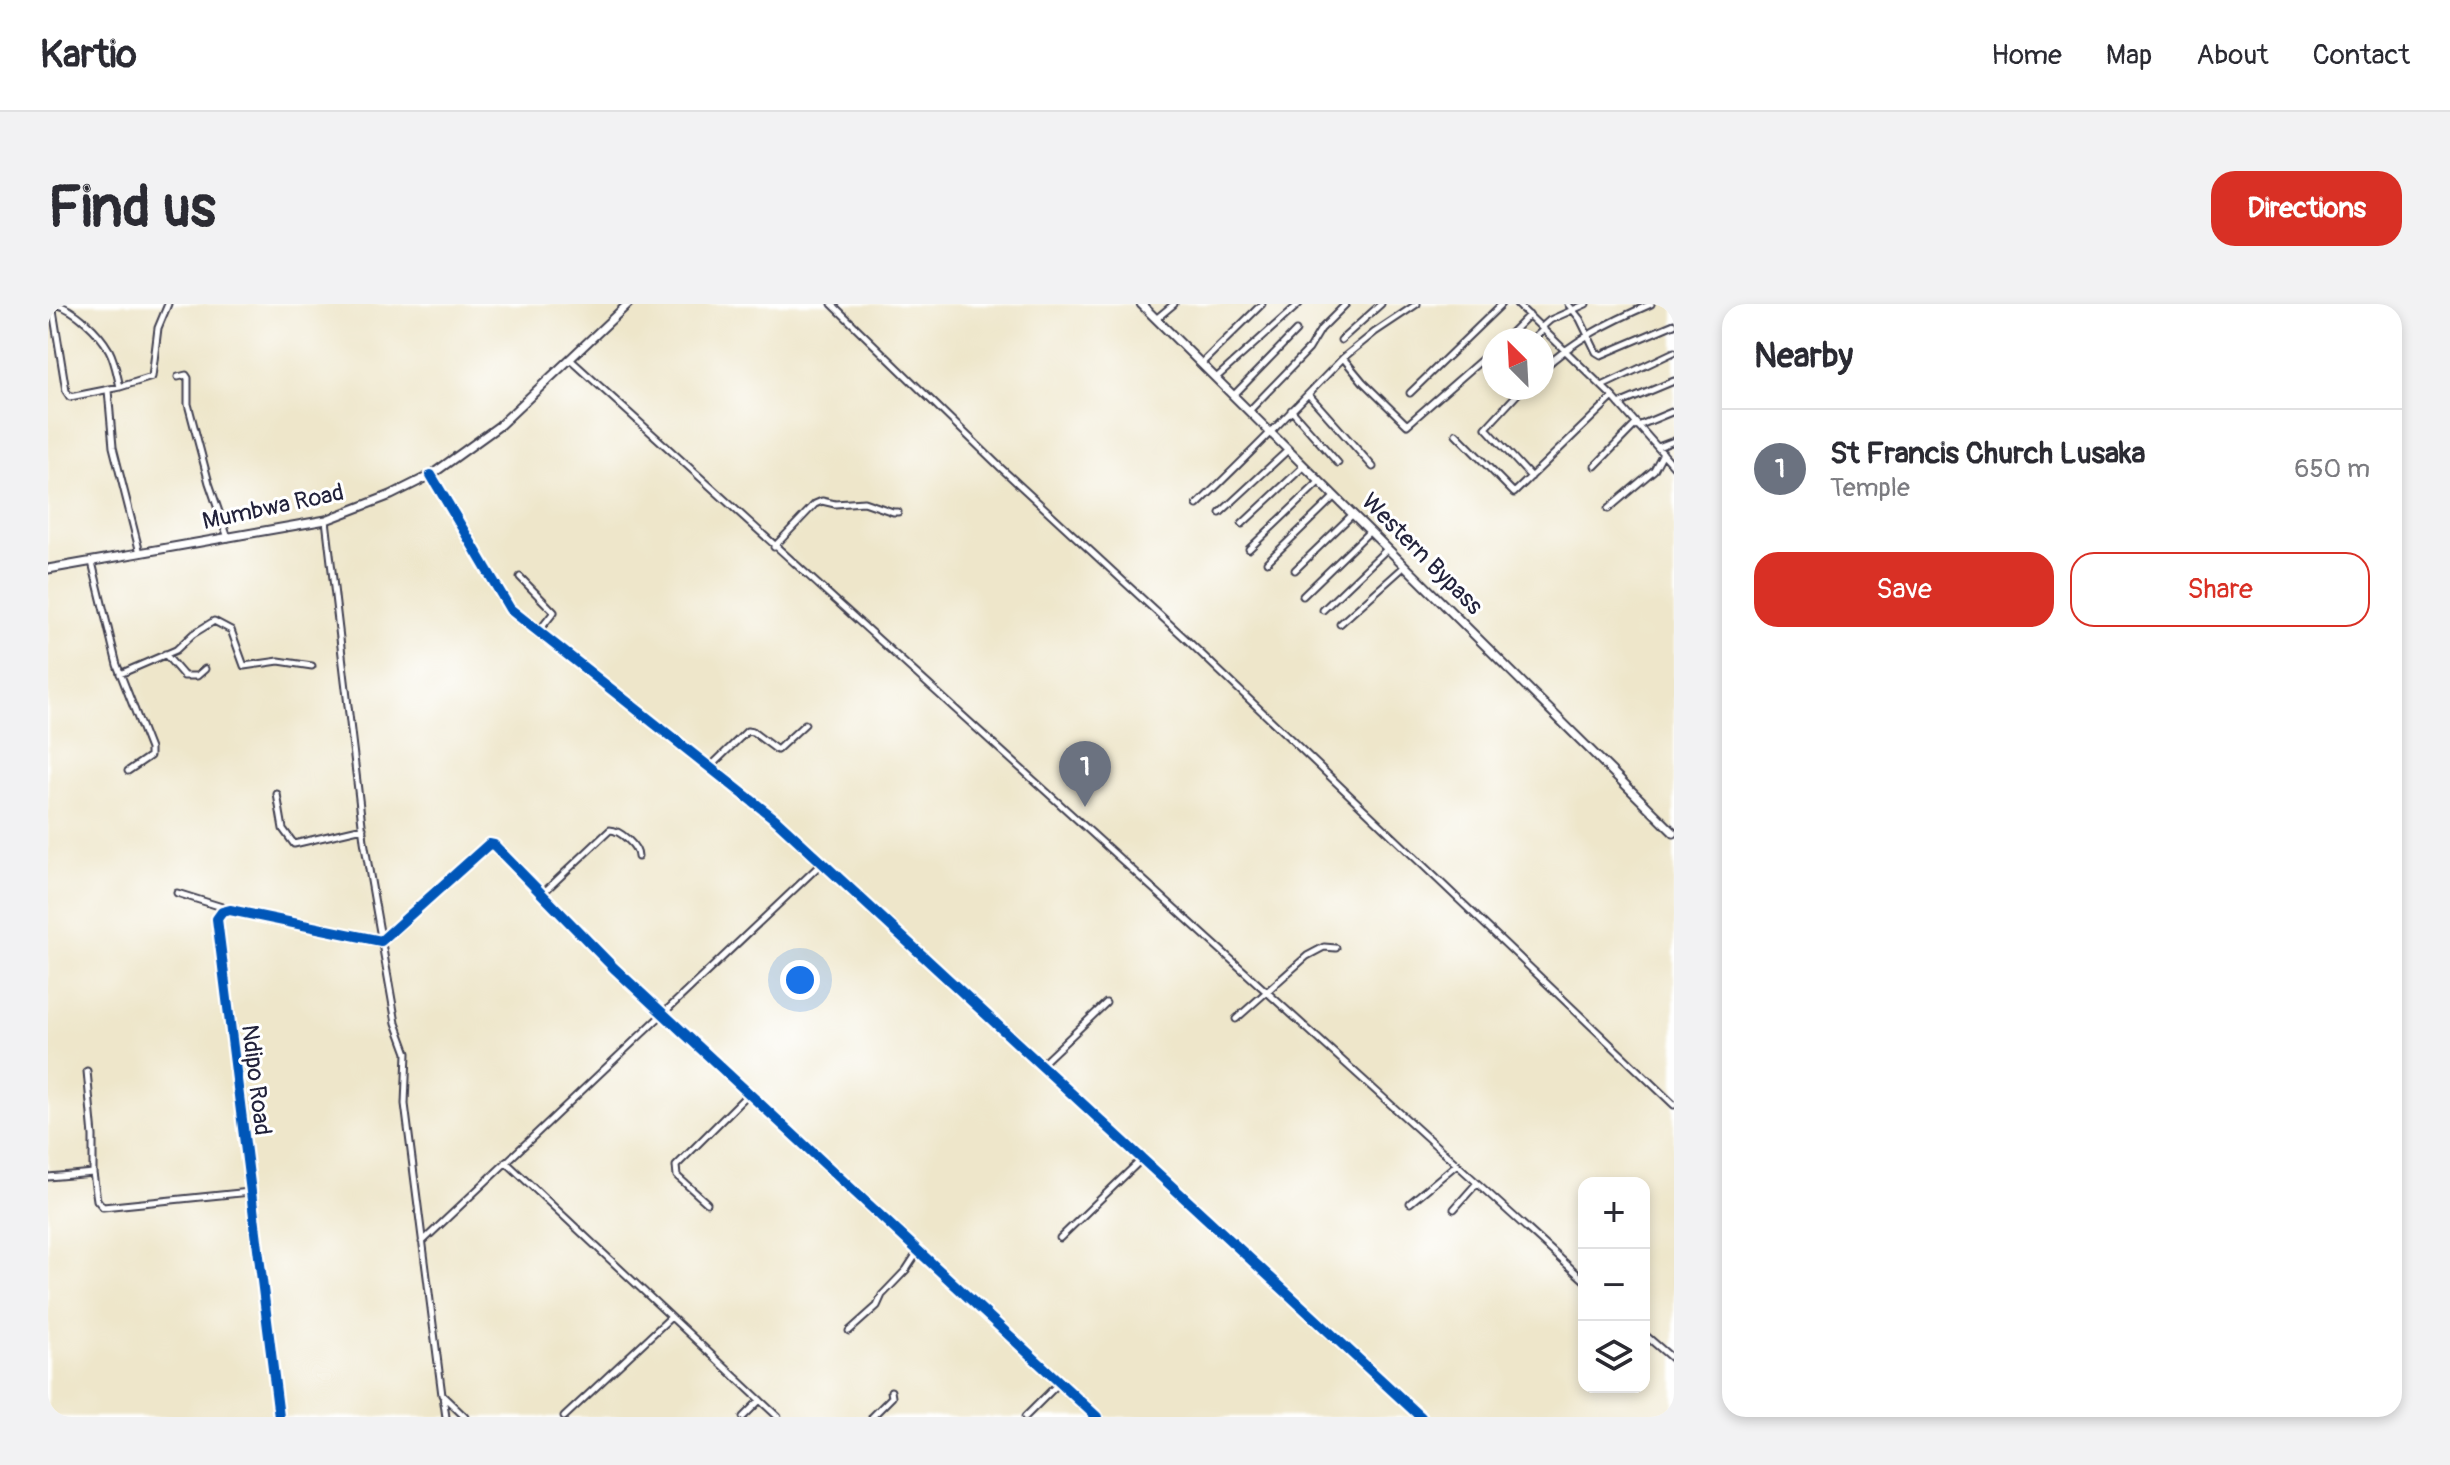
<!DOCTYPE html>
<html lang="en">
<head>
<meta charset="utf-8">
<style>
  :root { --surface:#fff; --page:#f2f2f3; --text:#2b2b33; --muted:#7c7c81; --line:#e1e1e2; --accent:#d93025 }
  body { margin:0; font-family:Pangolin,sans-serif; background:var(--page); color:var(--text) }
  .controls { position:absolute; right:24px; bottom:24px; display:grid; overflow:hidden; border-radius:16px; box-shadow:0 4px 12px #0003 }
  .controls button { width:72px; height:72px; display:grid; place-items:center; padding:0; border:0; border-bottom:2px solid var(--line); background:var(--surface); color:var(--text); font:40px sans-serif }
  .compass { position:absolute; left:1434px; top:24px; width:72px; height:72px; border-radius:50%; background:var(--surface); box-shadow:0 4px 12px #0003; rotate:336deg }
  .you { position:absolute; left:752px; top:676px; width:28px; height:28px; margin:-20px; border:6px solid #fff; border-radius:50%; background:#1a73e8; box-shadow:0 0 0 12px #1a73e833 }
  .badge { display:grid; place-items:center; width:52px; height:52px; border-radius:50%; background:var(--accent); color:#fff; font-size:26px; font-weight:700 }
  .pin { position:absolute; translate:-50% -66px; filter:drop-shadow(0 2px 4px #0008) }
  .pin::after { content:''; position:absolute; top:42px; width:28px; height:24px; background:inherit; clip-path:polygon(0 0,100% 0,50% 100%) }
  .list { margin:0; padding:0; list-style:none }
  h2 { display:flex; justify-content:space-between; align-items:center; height:104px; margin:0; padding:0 32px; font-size:34px }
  h2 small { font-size:26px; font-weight:400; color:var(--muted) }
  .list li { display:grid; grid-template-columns:52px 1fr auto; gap:24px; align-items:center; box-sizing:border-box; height:120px; padding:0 32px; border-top:2px solid var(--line) }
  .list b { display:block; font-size:30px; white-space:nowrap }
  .list p { margin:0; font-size:26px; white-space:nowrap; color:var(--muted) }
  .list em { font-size:26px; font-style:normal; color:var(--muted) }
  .actions { display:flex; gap:16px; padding:24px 32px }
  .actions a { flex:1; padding:18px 0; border:2px solid var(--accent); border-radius:24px; text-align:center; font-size:28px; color:var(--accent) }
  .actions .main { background:var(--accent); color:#fff }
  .icon { flex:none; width:44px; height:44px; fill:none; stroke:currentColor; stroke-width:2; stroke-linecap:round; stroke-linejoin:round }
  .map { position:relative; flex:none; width:1626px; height:1113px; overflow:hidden; border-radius:24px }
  header { display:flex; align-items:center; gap:48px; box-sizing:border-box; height:112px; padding:0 40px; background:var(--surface); border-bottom:2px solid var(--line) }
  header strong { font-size:38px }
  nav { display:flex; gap:44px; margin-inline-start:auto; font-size:28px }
  .intro { display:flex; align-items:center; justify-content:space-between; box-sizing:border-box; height:192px; padding:0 48px }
  h1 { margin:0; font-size:56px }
  .button { padding:20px 36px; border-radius:24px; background:var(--accent); color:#fff; font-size:28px; font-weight:700 }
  main { display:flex; gap:48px; padding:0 48px }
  aside { flex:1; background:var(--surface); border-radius:24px; box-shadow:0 4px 12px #0003 }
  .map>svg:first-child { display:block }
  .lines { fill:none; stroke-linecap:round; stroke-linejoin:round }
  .minor-casing { stroke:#413f50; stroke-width:9 }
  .major-casing { stroke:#413f50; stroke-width:11 }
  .minor { stroke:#fff; stroke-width:5 }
  .major { stroke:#fff; stroke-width:7 }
  .cycleway-casing { stroke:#fff; stroke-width:15 }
  .cycleway { stroke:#0057b8; stroke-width:10 }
  .labels { text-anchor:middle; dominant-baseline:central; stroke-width:6; stroke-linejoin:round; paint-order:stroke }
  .street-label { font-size:24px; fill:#22223b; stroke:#fff }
</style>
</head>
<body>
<header>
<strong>Kartio</strong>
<nav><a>Home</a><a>Map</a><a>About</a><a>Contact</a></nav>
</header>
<div class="intro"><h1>Find us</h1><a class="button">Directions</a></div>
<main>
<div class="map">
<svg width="1626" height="1113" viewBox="0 0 1626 1113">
  <rect width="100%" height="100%" fill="#fff"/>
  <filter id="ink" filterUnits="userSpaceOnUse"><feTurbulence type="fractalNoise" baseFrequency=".0125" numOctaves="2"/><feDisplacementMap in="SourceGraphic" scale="16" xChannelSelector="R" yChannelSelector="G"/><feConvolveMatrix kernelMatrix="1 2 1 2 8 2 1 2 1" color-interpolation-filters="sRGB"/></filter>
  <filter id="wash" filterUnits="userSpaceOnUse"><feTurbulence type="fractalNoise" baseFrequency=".006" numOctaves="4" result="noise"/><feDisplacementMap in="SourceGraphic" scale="32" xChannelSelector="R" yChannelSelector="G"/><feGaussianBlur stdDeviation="1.8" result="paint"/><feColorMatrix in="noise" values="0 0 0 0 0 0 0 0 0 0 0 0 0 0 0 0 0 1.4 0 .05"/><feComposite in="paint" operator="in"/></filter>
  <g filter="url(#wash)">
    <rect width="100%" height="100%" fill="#eee6ca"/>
  </g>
  <g filter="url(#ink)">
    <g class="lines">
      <!-- minor casing -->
      <g class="minor-casing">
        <path id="minor" d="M4 0 18 87 22 93 72 83 104 73 110 24 120 0
          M7 0C27 5 51 28 61 46 67 57 69 71 72 83
          M784 0 953 164 1139 336 1626 801
          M1369 0 1327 28 1295 54 1315 78 1359 121 1446 45
          M1469 0 1565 93 1626 162
          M1520 0 1532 15 1548 48 1553 51 1626 20
          M1108 15 1126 0
          M1494 23 1502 16 1538 0
          M1293 36 1333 0
          M1456 36 1481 11
          M1484 36 1496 25
          M523 56 1536 976
          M1153 60 1214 0
          M1494 66C1525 36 1564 17 1603 0
          M130 73 138 71 140 74V100L161 179 180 234
          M1168 74 1251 0
          M1554 82 1626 48
          M1475 84 1438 124 1483 173
          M60 86 65 143 92 249
          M1362 89 1454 0
          M1260 90 1325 163
          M1185 92 1248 27
          M1571 100 1626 77
          M1243 106 1290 159
          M1201 107 1261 45 1273 25 1298 0
          M1590 122 1626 107
          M1408 130 1466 189 1565 93
          M1610 143 1626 137
          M1547 162 1588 120
          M383 171 462 305 727 515 1373 1113
          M1149 201C1199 153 1247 104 1295 54
          M1560 205 1606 166 1615 149
          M1172 209 1240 146
          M278 216 316 537 348 719 359 749 357 800 394 1091 417 1113
          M1194 220 1256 162
          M726 243 767 200 774 197 787 200 816 198 845 208H850
          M1201 245 1272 177
          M44 258 69 361 102 445V452L80 467
          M1219 258 1287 192
          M1247 266 1305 210
          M472 273 506 308 491 327
          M1255 292 1322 227
          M1275 306 1339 245
          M1292 320 1357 262
          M117 350 136 372H149L157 365
          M72 370 128 346 145 330 166 317 183 326 196 362 231 357 264 362
          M662 463 699 427 705 428 729 446 757 420
          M229 490 235 525 246 540 315 524
          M129 589 174 603V607
          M494 590 562 526C572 526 590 542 590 553
          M1188 715 1259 652 1276 643 1288 644
          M994 760 1058 699
          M39 767 45 832V869
          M458 858 730 1113
          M0 873 45 869 49 896 55 903 202 888
          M659 899 629 872 628 862 700 790
          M1362 899 1409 860
          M1406 905 1429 879
          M1012 934 1095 854
          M374 938 774 559
          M801 1027 829 1002 834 991 858 966 871 946
          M1596 1030 1626 1056
          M395 1092 398 1113
          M231 1113 169 615 174 608 182 606 333 637 441 540 446 541 566 664 1049 1113
          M516 1113 623 1013
          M695 1113 712 1096
          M824 1113 844 1093 843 1087
          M977 1113 1012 1078"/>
      </g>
      <!-- major casing -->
      <g class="major-casing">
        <path id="major" d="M1093 0 1626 529
          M0 265 278 216 343 191 383 171 451 122 580 0"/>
      </g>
      <!-- minor -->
      <use href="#minor" class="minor"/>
      <!-- major -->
      <use href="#major" class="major"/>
      <!-- cycleway casing -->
      <g class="cycleway-casing">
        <path id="cycleway" d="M383 171 462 305 727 515 1373 1113
          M231 1113 169 615 174 608 182 606 333 637 441 540 446 541 566 664 1049 1113"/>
      </g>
      <!-- cycleway -->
      <use href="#cycleway" class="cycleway"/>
    </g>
  </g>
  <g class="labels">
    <!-- street labels -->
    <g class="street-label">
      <text transform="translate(225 203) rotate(-12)">Mumbwa Road</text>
      <text transform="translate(1374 250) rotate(45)">Western Bypass</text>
      <text transform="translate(208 776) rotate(83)">Ndipo Road</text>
    </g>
  </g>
</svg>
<div class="controls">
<button>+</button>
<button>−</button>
<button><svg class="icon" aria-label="layers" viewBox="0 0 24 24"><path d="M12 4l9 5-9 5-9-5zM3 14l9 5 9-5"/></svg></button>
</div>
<svg class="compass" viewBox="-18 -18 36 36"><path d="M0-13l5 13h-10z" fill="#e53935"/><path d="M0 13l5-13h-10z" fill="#7c7c81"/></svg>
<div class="you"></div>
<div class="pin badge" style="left:1037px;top:503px;background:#6b7280">1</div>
</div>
<aside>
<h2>Nearby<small></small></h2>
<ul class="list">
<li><span class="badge" style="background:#6b7280">1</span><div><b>St Francis Church Lusaka</b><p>Temple</p></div><em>650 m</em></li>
</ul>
<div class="actions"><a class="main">Save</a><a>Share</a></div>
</aside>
</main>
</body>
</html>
